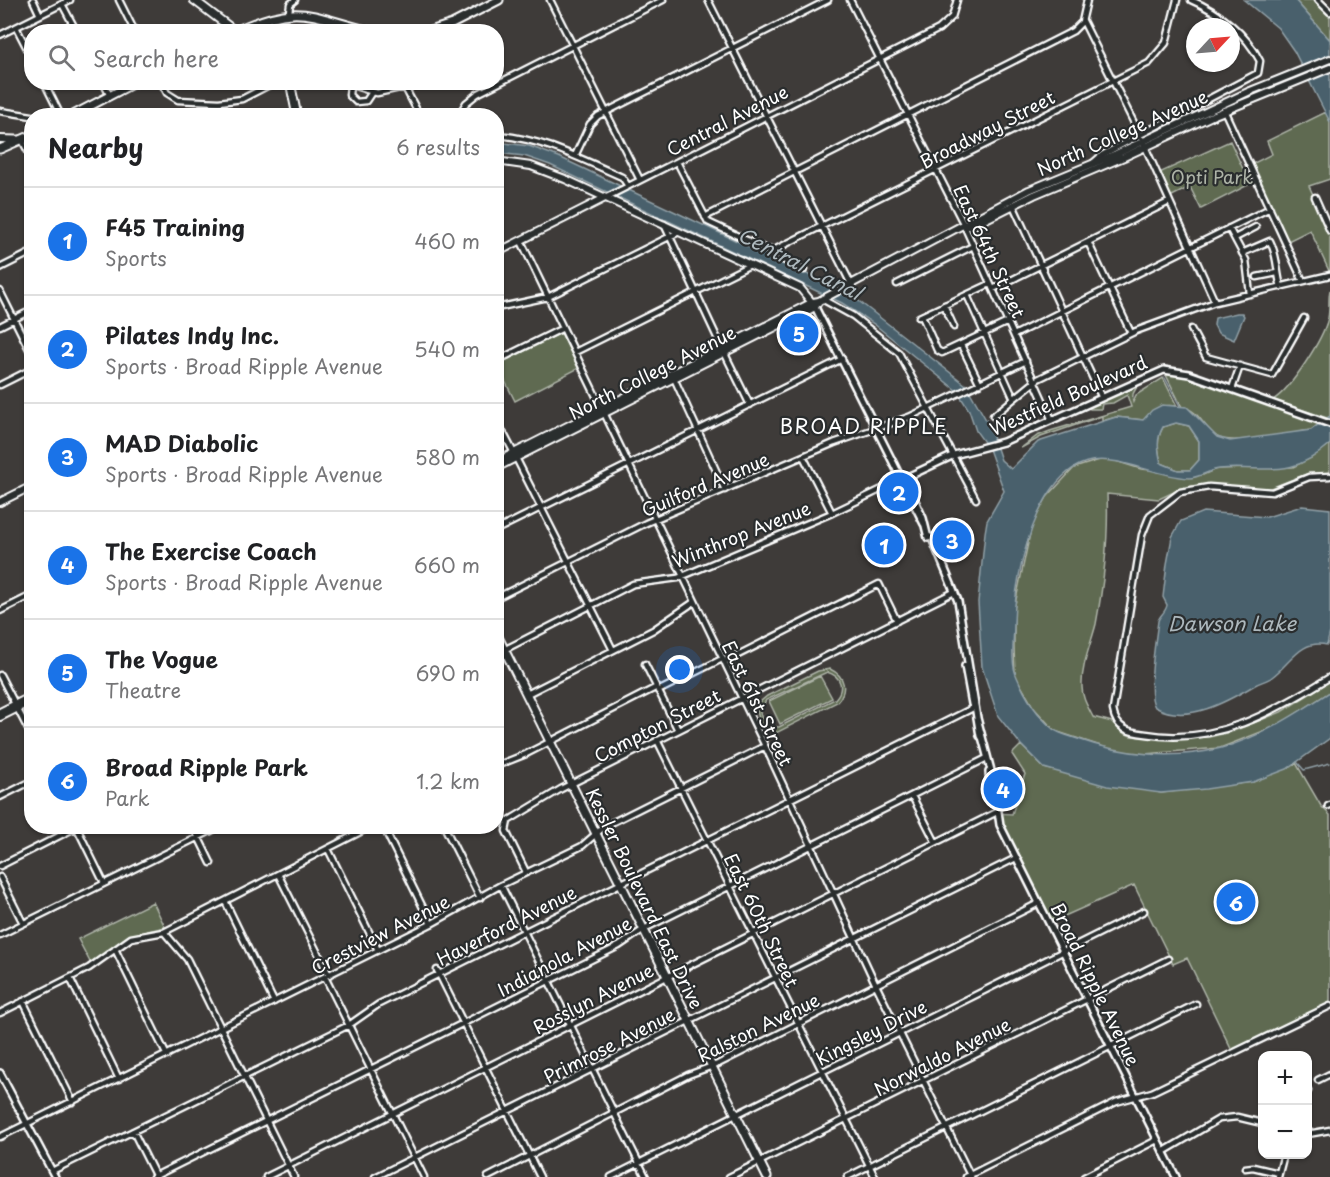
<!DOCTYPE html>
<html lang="en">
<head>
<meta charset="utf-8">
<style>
  :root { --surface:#fff; --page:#f6f6f6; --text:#202124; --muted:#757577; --line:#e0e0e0; --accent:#1a73e8 }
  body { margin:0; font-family:"Playpen Sans",sans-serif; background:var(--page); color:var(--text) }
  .controls { position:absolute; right:18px; bottom:18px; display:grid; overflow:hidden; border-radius:12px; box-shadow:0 2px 4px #0004 }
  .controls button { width:54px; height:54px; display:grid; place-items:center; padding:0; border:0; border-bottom:2px solid var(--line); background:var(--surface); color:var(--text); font:30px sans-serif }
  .compass { position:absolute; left:1186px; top:18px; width:54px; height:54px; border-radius:50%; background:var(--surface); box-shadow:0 2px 4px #0004; rotate:64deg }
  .you { position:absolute; left:680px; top:670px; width:21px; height:21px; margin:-15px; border:4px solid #fff; border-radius:50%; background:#1a73e8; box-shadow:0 0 0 9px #1a73e833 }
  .badge { display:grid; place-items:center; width:39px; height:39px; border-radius:50%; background:var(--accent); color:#fff; font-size:20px; font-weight:700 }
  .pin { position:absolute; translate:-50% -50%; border:3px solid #fff; box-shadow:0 2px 6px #0006 }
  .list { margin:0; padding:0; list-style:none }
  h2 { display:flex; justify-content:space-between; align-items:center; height:78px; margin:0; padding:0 24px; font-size:26px }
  h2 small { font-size:20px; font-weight:400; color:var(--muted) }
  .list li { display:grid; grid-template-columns:39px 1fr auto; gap:18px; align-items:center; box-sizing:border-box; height:108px; padding:0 24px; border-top:2px solid var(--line) }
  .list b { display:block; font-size:22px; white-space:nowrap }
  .list p { margin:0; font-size:20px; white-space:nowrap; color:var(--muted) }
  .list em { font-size:20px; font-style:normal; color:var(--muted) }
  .icon { flex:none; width:33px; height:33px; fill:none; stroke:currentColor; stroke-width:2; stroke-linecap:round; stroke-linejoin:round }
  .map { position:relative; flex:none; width:1330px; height:1177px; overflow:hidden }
  .search { position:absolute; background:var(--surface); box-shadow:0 2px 4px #0004; left:24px; top:24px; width:480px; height:66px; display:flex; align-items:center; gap:15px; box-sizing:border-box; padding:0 21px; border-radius:24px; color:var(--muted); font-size:22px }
  .panel { position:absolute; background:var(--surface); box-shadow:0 2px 4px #0004; left:24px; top:108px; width:480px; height:726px; border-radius:24px }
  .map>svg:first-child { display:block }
  .green { fill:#5e6a51; stroke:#aeb4a8; stroke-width:1.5; fill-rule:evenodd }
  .water { fill:#48616c; stroke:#91a0a7; stroke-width:1.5; fill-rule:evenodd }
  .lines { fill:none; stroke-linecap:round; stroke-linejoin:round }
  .stream { stroke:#91a0a7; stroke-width:1.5 }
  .minor-casing { stroke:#fff; stroke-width:9 }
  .tertiary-casing { stroke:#fff; stroke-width:10 }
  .secondary-casing { stroke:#fff; stroke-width:10 }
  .primary-casing { stroke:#fff; stroke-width:11 }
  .minor { stroke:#2a2d2e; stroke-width:4.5 }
  .tertiary { stroke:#2a2d2e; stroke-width:5 }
  .secondary { stroke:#2a2d2e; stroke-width:6 }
  .primary { stroke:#2a2d2e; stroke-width:7 }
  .labels { text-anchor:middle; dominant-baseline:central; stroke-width:4.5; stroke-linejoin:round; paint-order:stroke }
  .street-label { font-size:18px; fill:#fff; stroke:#2a2d2e }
  .park-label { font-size:18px; fill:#aeb4a8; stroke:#2a2d2e }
  .water-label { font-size:20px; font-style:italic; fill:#adb8bd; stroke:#2a2d2e }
  .neighbourhood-label { font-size:20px; letter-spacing:1.5px; fill:#fff; stroke:#2a2d2e }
</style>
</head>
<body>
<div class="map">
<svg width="1330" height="1177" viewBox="0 0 1330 1177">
  <rect width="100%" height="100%" fill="#3e3b39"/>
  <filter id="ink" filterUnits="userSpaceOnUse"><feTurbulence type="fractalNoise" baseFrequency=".0167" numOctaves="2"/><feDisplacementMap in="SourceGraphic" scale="12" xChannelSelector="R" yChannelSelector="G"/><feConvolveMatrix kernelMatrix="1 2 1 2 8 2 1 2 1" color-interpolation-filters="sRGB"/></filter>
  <g filter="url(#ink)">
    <!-- green -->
    <path class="green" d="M1295 0H1315L1330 15V40Z
      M1326 112 1330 122V179L1309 186 1330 231V273L1310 230 1288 241 1252 164 1272 154 1267 141Z
      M1230 141 1250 184 1201 209 1190 187 1170 197 1159 173Z
      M1330 290V416L1327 418 1273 400C1291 389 1323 339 1328 318 1330 308 1328 299 1330 290Z
      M561 333 579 368 515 401 497 365Z
      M1163 372H1174L1201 380 1320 423 1311 430C1292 433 1231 446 1217 437 1204 429 1199 409 1182 407L1166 375 1171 373C1155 373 1129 384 1133 402L1136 395 1163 378 1177 406C1161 404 1154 407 1144 420L1116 417 1102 421V416L1041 437 1021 448 1037 436 1050 431 1131 407 1127 395 1113 403 1102 404 1101 409H1090L1087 405Z
      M1176 423 1189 426 1199 441V460L1190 470H1178L1161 463C1158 450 1156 439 1163 427Z
      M1330 444V473H1309L1268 489 1207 485 1176 491 1159 499 1107 494C1109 538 1104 581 1096 624 1091 644 1081 666 1082 687 1082 698 1088 707 1093 717L1112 722 1122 732 1131 736 1169 739 1209 737 1231 732 1281 712 1330 681V692L1279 725 1220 748 1144 754 1116 751 1055 731 1034 708 1015 675 1014 647V609L1032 524 1047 497 1074 468 1106 458 1141 469 1203 475 1216 469 1293 467 1311 458Z
      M830 669C845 676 848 690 837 702L776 733 760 723 757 711 760 702 767 696 818 671ZM827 672C841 676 845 688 835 699L779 727C768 728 761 722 760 711L766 700Z
      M820 676 832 698 780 724 769 701Z
      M1021 745 1044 768 1161 793 1253 782 1296 763 1321 806 1330 815V1006L1233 1053 1187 958 1173 964 1134 885 1049 923 995 813 1012 814 1025 774 1012 754Z
      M153 902 165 927 131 935 91 964 78 939Z"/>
    <!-- water -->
    <path class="water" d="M1244 0H1295L1330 40V122L1294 51 1278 28Z
      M496 142 529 146 559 157 845 292 860 302 966 385 989 425 1001 460 1011 469 1038 442 1116 417 1143 420 1152 410 1162 405 1187 407 1217 437 1230 441 1311 430 1330 416V444C1288 481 1266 465 1219 469 1209 470 1199 478 1189 478 1132 474 1088 430 1047 497 1026 532 1015 582 1014 623 1014 639 1010 663 1017 677 1025 696 1037 715 1053 729 1059 734 1070 736 1078 739 1123 755 1174 760 1221 748 1261 737 1296 714 1330 692V738L1287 769 1253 782 1206 789 1161 793 1107 786 1044 768 1021 745 998 716 982 667 978 602 985 533 987 521 1004 491 989 449 976 431 969 410 957 391 874 324 842 303 550 165 524 156 497 153ZM1176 423 1189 426 1199 441V460L1190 470H1178L1161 463C1158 450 1156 439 1163 427Z
      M1237 313H1242L1244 316 1234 340 1218 333 1214 325 1215 318Z
      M1302 506 1330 509V632L1327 645C1300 639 1291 663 1272 677 1267 681 1260 682 1255 685 1228 701 1187 725 1155 707 1146 695 1156 638 1158 621 1159 616 1166 612 1167 605L1163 597 1167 564 1172 537 1181 521 1203 512 1267 517Z"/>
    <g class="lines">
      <!-- stream -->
      <path class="stream" d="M1165 378 1180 406
        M1297 762 1304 770 1330 763"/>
      <!-- minor casing -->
      <g class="minor-casing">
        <path id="minor" d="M33 0 40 15
          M119 0 135 32
          M550 0 640 180
          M708 0 851 284
          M850 0 962 221 1052 420
          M1318 0 1330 12
          M62 4 77 32
          M289 12 290 4 295 0
          M1083 21 1138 131 1215 302
          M16 27 32 58
          M0 35 70 0
          M44 82 61 116
          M103 82 110 96
          M161 82 167 93 178 100 219 102 242 99 275 82
          M342 82 377 93 404 87
          M402 82 420 116
          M350 85 349 95 356 102 366 101 372 92
          M1224 110 1303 281
          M0 111 32 116
          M458 116 466 103 477 94 663 0
          M496 135C542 138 581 159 622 177L628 186
          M22 140 32 159
          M575 156 590 124 598 116 828 0
          M677 162 708 222 768 250H774L783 260 804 270
          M1093 163 1102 155 1258 73 1260 61C1246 33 1219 12 1191 0
          M1315 197 1330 231
          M605 198 939 29 952 17 957 0
          M1013 205 1101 396
          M705 217 1073 31 1082 22 1087 0
          M664 224 722 348
          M1229 228 1246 260 1250 294
          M1235 238 1256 227
          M521 241 765 746 876 985 971 1177
          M1088 242 1131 333
          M774 250 1149 63 1166 43 1177 0
          M1242 253 1270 241C1278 257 1276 269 1281 287
          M0 268 32 252
          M1257 277 1277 273
          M897 284 973 246
          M993 289 1169 202
          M0 291 32 355
          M967 295 1014 399
          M822 299 853 316 899 353 976 499
          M944 305 954 327
          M496 308 548 297 679 232
          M922 316 937 350 942 353 1008 322
          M919 317 990 284
          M0 326 32 310
          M1191 329 1206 357 1272 375 1304 318
          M1014 335 1270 208
          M961 345 980 384
          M727 351 726 356 750 405
          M575 352 750 265
          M496 361 563 328
          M674 378 725 490
          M0 385 32 369
          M1232 389 1240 366
          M993 416 1038 379 1136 331 1215 302 1330 275
          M496 419 514 453
          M803 456 832 513
          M516 458 613 650
          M1330 476 1309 477 1272 492 1209 487 1180 492 1150 515 1142 535 1113 710C1116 730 1130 732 1146 734 1215 746 1274 712 1330 677
          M496 530 842 359
          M496 598 646 523 834 443 909 417 1026 361
          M0 611 32 595
          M496 654 633 584 678 578 832 513 903 479
          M724 662 879 584 897 621
          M645 664 678 730
          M0 675 15 704
          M658 691 722 659
          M527 694 653 630 694 602
          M17 708 32 737
          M657 740 875 1177
          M496 766 526 754 657 687
          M912 796 935 841
          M0 797 32 781
          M1328 806 1330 805
          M76 826 104 883
          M193 826 211 863
          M383 826 431 924
          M444 826 480 898
          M328 849 378 950
          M0 866 79 826
          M526 872 506 831 508 821 561 789 954 592
          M278 874 329 975
          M0 877 23 923
          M501 885 646 1177
          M225 901 274 1002
          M164 932 187 959 294 1177
          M0 935 221 826
          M115 949 167 1056
          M437 970 540 1177
          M325 977 424 1177
          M70 978 119 1079
          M23 1001 73 1102
          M0 1013 89 968 131 938 164 932 372 826
          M1318 1080 1330 1074
          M1308 1091V1090
          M133 1131 156 1177
          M1308 1134 1330 1130
          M0 1137 431 924 501 885 582 846 605 826 765 746
          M1163 1152 1219 1119 1237 1117 1262 1123
          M1245 1168 1253 1167 1279 1173
          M52 1171 349 1025 379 1004 975 707
          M153 1177 619 946 644 929 987 758
          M266 1177 997 812
          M375 1177 1016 858
          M488 1177 688 1075 718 1064 1039 903
          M611 1177 1144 911
          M729 1177 1168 959
          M847 1177 1196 1004
          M966 1177 1116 1102 1152 1092 1330 1006
          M1084 1177 1157 1140
          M1278 1177 1284 1154"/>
      </g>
      <!-- tertiary casing -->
      <g class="tertiary-casing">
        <path id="tertiary" d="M815 307 924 524
          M903 479 954 455 1003 442 1164 370 1189 374 1330 424
          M907 483 923 518 928 538
          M928 536 932 538 958 601 980 736
          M965 666 972 704 975 707
          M977 718 993 778 1000 825 1176 1177
          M989 772 991 797 994 801
          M0 1073 55 1177"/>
      </g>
      <!-- secondary casing -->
      <g class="secondary-casing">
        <path id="secondary" d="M0 139 32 140
          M496 161 531 166 565 179 800 288 814 305
          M964 226H972L1034 195 1124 157 1212 116 1330 68
          M496 253 605 198
          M496 462 813 302 819 301 1029 190 1116 154 1248 92 1330 59
          M496 468 815 307 819 301
          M0 502 32 486
          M0 712 32 696
          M0 717 32 701"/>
      </g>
      <!-- primary casing -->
      <g class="primary-casing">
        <path id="primary" d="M194 0 236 32
          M233 32C302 0 309 17 375 32
          M427 32 452 24 499 0
          M290 82 297 116
          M71 116 136 82
          M0 149 32 135
          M496 633 767 1177"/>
      </g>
      <!-- minor -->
      <use href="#minor" class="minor"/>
      <!-- tertiary -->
      <use href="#tertiary" class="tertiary"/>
      <!-- secondary -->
      <use href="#secondary" class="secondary"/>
      <!-- primary -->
      <use href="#primary" class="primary"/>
    </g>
  </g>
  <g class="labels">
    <!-- street labels -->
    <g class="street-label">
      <text transform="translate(727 120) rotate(-27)">Central Avenue</text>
      <text transform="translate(987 129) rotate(-27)">Broadway Street</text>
      <text transform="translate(1122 132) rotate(-24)">North College Avenue</text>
      <text transform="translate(990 251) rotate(65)">East 64th Street</text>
      <text transform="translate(652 372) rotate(-27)">North College Avenue</text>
      <text transform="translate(1068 395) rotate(-24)">Westfield Boulevard</text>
      <text transform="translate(705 484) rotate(-23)">Guilford Avenue</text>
      <text transform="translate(741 534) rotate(-22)">Winthrop Avenue</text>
      <text transform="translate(758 703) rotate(64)">East 61st Street</text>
      <text transform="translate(657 725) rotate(-27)">Compton Street</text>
      <text transform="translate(645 898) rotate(64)">Kessler Boulevard East Drive</text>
      <text transform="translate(762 920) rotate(64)">East 60th Street</text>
      <text transform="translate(506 925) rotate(-27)">Haverford Avenue</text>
      <text transform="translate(380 934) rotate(-27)">Crestview Avenue</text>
      <text transform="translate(564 956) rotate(-28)">Indianola Avenue</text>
      <text transform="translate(1096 984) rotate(64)">Broad Ripple Avenue</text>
      <text transform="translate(593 998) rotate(-27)">Rosslyn Avenue</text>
      <text transform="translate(758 1027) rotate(-26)">Ralston Avenue</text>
      <text transform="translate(871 1032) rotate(-27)">Kingsley Drive</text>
      <text transform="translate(609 1045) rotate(-27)">Primrose Avenue</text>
      <text transform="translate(942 1056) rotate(-27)">Norwaldo Avenue</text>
    </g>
    <!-- park labels -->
    <g class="park-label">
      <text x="1212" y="176">Opti Park</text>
    </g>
    <!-- water labels -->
    <g class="water-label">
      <text transform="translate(800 263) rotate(27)">Central Canal</text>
      <text x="1232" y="623">Dawson Lake</text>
    </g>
    <!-- neighbourhood labels -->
    <g class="neighbourhood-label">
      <text x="864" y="426">BROAD RIPPLE</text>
    </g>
  </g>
</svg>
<div class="controls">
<button>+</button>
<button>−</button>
</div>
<svg class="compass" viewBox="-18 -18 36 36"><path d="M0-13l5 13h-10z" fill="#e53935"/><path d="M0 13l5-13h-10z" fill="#757577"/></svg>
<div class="you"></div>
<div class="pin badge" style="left:884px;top:545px">1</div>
<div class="pin badge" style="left:899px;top:492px">2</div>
<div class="pin badge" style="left:952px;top:540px">3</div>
<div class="pin badge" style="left:1003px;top:789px">4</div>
<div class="pin badge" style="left:799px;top:333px">5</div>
<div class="pin badge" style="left:1236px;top:902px">6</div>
<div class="search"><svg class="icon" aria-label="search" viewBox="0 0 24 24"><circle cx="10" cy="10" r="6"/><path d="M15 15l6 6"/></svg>Search here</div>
<section class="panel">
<h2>Nearby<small>6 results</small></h2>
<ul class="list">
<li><span class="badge">1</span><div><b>F45 Training</b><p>Sports</p></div><em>460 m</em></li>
<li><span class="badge">2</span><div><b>Pilates Indy Inc.</b><p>Sports · Broad Ripple Avenue</p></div><em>540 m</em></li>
<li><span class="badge">3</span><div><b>MAD Diabolic</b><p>Sports · Broad Ripple Avenue</p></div><em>580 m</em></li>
<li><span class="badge">4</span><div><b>The Exercise Coach</b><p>Sports · Broad Ripple Avenue</p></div><em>660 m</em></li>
<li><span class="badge">5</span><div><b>The Vogue</b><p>Theatre</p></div><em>690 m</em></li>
<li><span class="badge">6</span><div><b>Broad Ripple Park</b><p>Park</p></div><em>1.2 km</em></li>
</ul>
</section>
</div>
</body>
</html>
